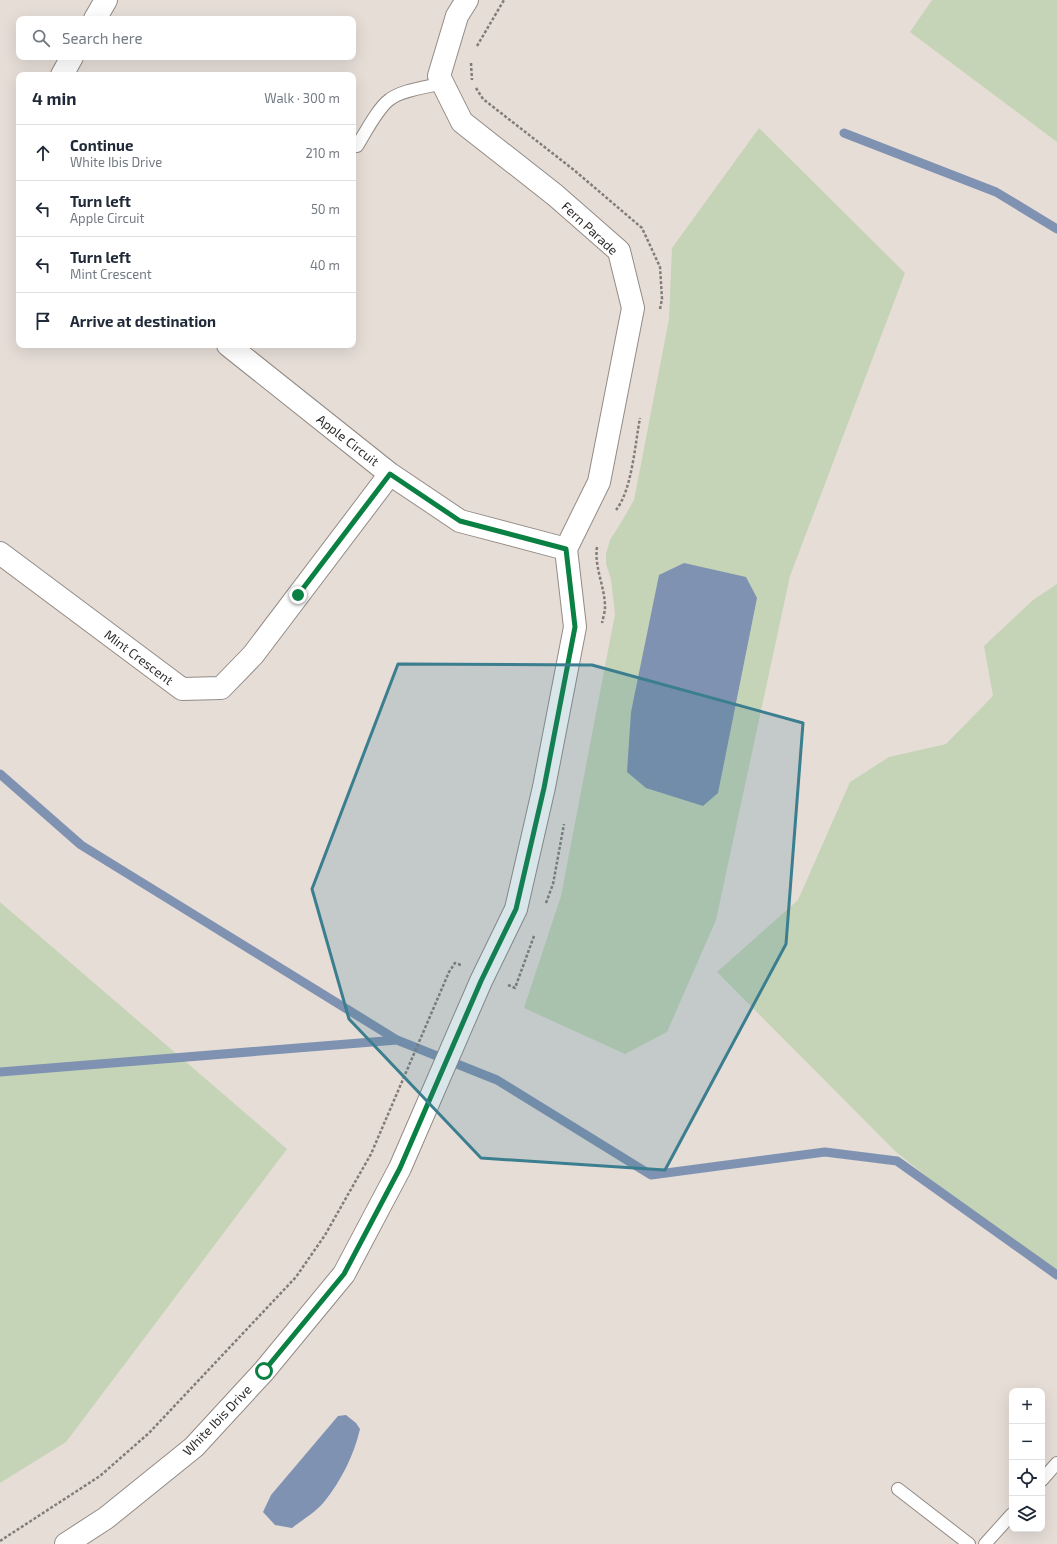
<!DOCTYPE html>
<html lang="en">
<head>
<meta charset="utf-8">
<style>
  :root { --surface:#fff; --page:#f6f6f7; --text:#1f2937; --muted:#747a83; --line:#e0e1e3 }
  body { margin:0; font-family:"Exo 2",sans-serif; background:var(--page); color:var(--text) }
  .controls { position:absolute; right:12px; bottom:12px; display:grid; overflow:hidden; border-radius:8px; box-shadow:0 4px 16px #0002 }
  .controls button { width:36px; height:36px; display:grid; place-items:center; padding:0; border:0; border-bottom:1px solid var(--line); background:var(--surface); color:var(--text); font:20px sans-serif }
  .stop { position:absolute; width:12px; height:12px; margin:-9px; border:3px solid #0b8043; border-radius:50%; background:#fff }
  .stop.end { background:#0b8043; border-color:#fff; box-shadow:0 1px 4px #0008 }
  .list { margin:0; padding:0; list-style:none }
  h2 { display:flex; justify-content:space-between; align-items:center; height:52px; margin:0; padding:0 16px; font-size:17px }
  h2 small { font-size:13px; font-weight:400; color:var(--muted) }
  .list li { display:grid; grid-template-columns:26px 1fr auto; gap:12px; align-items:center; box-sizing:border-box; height:56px; padding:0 16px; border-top:1px solid var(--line) }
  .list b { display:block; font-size:15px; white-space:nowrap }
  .list p { margin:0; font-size:13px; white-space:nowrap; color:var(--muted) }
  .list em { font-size:13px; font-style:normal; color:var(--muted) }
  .icon { flex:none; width:22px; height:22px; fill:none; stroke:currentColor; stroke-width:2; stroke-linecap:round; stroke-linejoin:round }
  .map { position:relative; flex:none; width:1057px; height:1544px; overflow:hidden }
  .search { position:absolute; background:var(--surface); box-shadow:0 4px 16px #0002; left:16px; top:16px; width:340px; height:44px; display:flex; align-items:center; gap:10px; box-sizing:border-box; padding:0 14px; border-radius:8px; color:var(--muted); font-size:15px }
  .panel { position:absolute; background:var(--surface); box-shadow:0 4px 16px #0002; left:16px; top:72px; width:340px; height:276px; border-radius:8px }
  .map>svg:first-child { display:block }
  .green { fill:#c5d4b6 }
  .water { fill:#7f92b1 }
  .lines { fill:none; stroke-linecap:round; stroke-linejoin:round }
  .stream { stroke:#7f92b1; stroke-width:9 }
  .lane-casing { stroke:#938b86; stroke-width:14 }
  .street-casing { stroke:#938b86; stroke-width:24 }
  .path { stroke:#837d79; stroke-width:2.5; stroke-dasharray:3 2; stroke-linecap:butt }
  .lane { stroke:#fff; stroke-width:12 }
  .street { stroke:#fff; stroke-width:22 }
  .route { stroke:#0b8043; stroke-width:5 }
  .marked { fill:#3b7e8f; fill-opacity:0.2; stroke:#3b7e8f; stroke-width:3; stroke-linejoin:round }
  .labels { text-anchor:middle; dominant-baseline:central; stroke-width:3; stroke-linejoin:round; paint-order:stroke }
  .street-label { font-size:13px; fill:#2f2c2a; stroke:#fff }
</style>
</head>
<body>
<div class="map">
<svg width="1057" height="1544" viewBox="0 0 1057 1544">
  <rect width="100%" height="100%" fill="#e6ddd7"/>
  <!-- green -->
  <path class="green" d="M932 0H1057V142L910 32Z
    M759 128 905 273 790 576 716 920 667 1032 625 1054 524 1008 561 896 615 614 611 579 606 564V554L610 540 622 521 634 500 669 319 672 248Z
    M1057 584V1280L896 1152 717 972 798 900 850 782 889 757 946 744 993 696 984 646 1033 600Z
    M0 902 287 1149 66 1442 0 1483Z"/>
  <!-- water -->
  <path class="water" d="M684 563 746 577 757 598 718 793 703 806 646 788 627 772 631 712 659 575Z
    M346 1415 356 1423 360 1429C354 1455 341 1481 324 1502 316 1512 302 1520 292 1528L275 1525 263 1512 271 1495 338 1416Z"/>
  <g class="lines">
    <!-- stream -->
    <path class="stream" d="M844 133 996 192 1057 229
      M0 774 81 845 397 1040 497 1080 651 1175 825 1152 897 1161 1057 1275
      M0 1072 397 1040"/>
    <!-- lane casing -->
    <g class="lane-casing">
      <path id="lane" d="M357 146C365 133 378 108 389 100 401 90 428 87 443 83
        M1042 1480 1057 1463
        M898 1489 969 1544
        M985 1544 1012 1514"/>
    </g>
    <!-- street casing -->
    <g class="street-casing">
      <path id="street" d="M467 0 457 16 439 76 462 122 555 195 619 251 633 308 599 482 566 549
        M95 19 106 0
        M62 75 72 57
        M228 345 390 474 460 521 566 549
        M0 553 182 689 221 688 253 655 390 474
        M66 1544 106 1518 194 1447 264 1371 344 1274 400 1168 481 981 516 909 544 787 575 627 566 549"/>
    </g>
    <!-- path -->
    <path class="path" d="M477 46 504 0
      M471 63 472 80
      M476 88 483 99 574 170 642 228 660 267 662 299 660 309
      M616 510C632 490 635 444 640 418
      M597 547C594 567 605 587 605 607 605 612 603 618 602 623
      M546 903 553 884 564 824
      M508 985 515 988 534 936
      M0 1541 100 1476 149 1433 296 1277 325 1235 371 1154 449 972 455 963 461 965"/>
    <!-- lane -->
    <use href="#lane" class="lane"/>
    <!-- street -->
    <use href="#street" class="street"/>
  </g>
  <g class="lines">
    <!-- route -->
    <path class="route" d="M264 1371 344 1274 400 1168 481 981 516 909 544 788 575 627 566 549 460 521 390 474 298 595"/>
  </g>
  <!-- marked area -->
  <path class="marked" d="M398 664 592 665 803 723 786 944 665 1170 481 1158 349 1019 312 889Z"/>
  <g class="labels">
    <!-- street labels -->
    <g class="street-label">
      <text transform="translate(590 228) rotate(43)">Fern Parade</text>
      <text transform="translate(348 440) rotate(38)">Apple Circuit</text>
      <text transform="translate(139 657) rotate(37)">Mint Crescent</text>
      <text transform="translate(217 1420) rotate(-46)">White Ibis Drive</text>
    </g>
  </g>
</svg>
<div class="controls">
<button>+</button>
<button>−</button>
<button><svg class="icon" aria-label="locate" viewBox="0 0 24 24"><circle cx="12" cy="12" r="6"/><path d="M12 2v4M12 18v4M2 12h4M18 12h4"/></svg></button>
<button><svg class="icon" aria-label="layers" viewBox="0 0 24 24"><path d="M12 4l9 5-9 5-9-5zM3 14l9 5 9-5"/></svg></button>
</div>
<div class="stop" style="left:264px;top:1371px"></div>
<div class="stop end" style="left:298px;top:595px"></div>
<div class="search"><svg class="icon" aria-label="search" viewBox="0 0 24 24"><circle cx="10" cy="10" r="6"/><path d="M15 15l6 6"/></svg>Search here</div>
<section class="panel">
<h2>4 min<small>Walk · 300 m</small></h2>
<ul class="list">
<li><svg class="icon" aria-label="ahead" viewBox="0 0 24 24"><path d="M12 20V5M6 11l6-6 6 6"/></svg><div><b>Continue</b><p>White Ibis Drive</p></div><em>210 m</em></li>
<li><svg class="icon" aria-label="left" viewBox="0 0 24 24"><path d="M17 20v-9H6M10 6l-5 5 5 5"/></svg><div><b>Turn left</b><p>Apple Circuit</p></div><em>50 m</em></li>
<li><svg class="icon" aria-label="left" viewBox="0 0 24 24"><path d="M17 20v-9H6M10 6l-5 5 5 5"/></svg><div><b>Turn left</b><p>Mint Crescent</p></div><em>40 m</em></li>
<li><svg class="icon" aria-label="arrive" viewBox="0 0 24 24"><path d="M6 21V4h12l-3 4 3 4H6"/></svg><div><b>Arrive at destination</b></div></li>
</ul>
</section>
</div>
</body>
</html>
